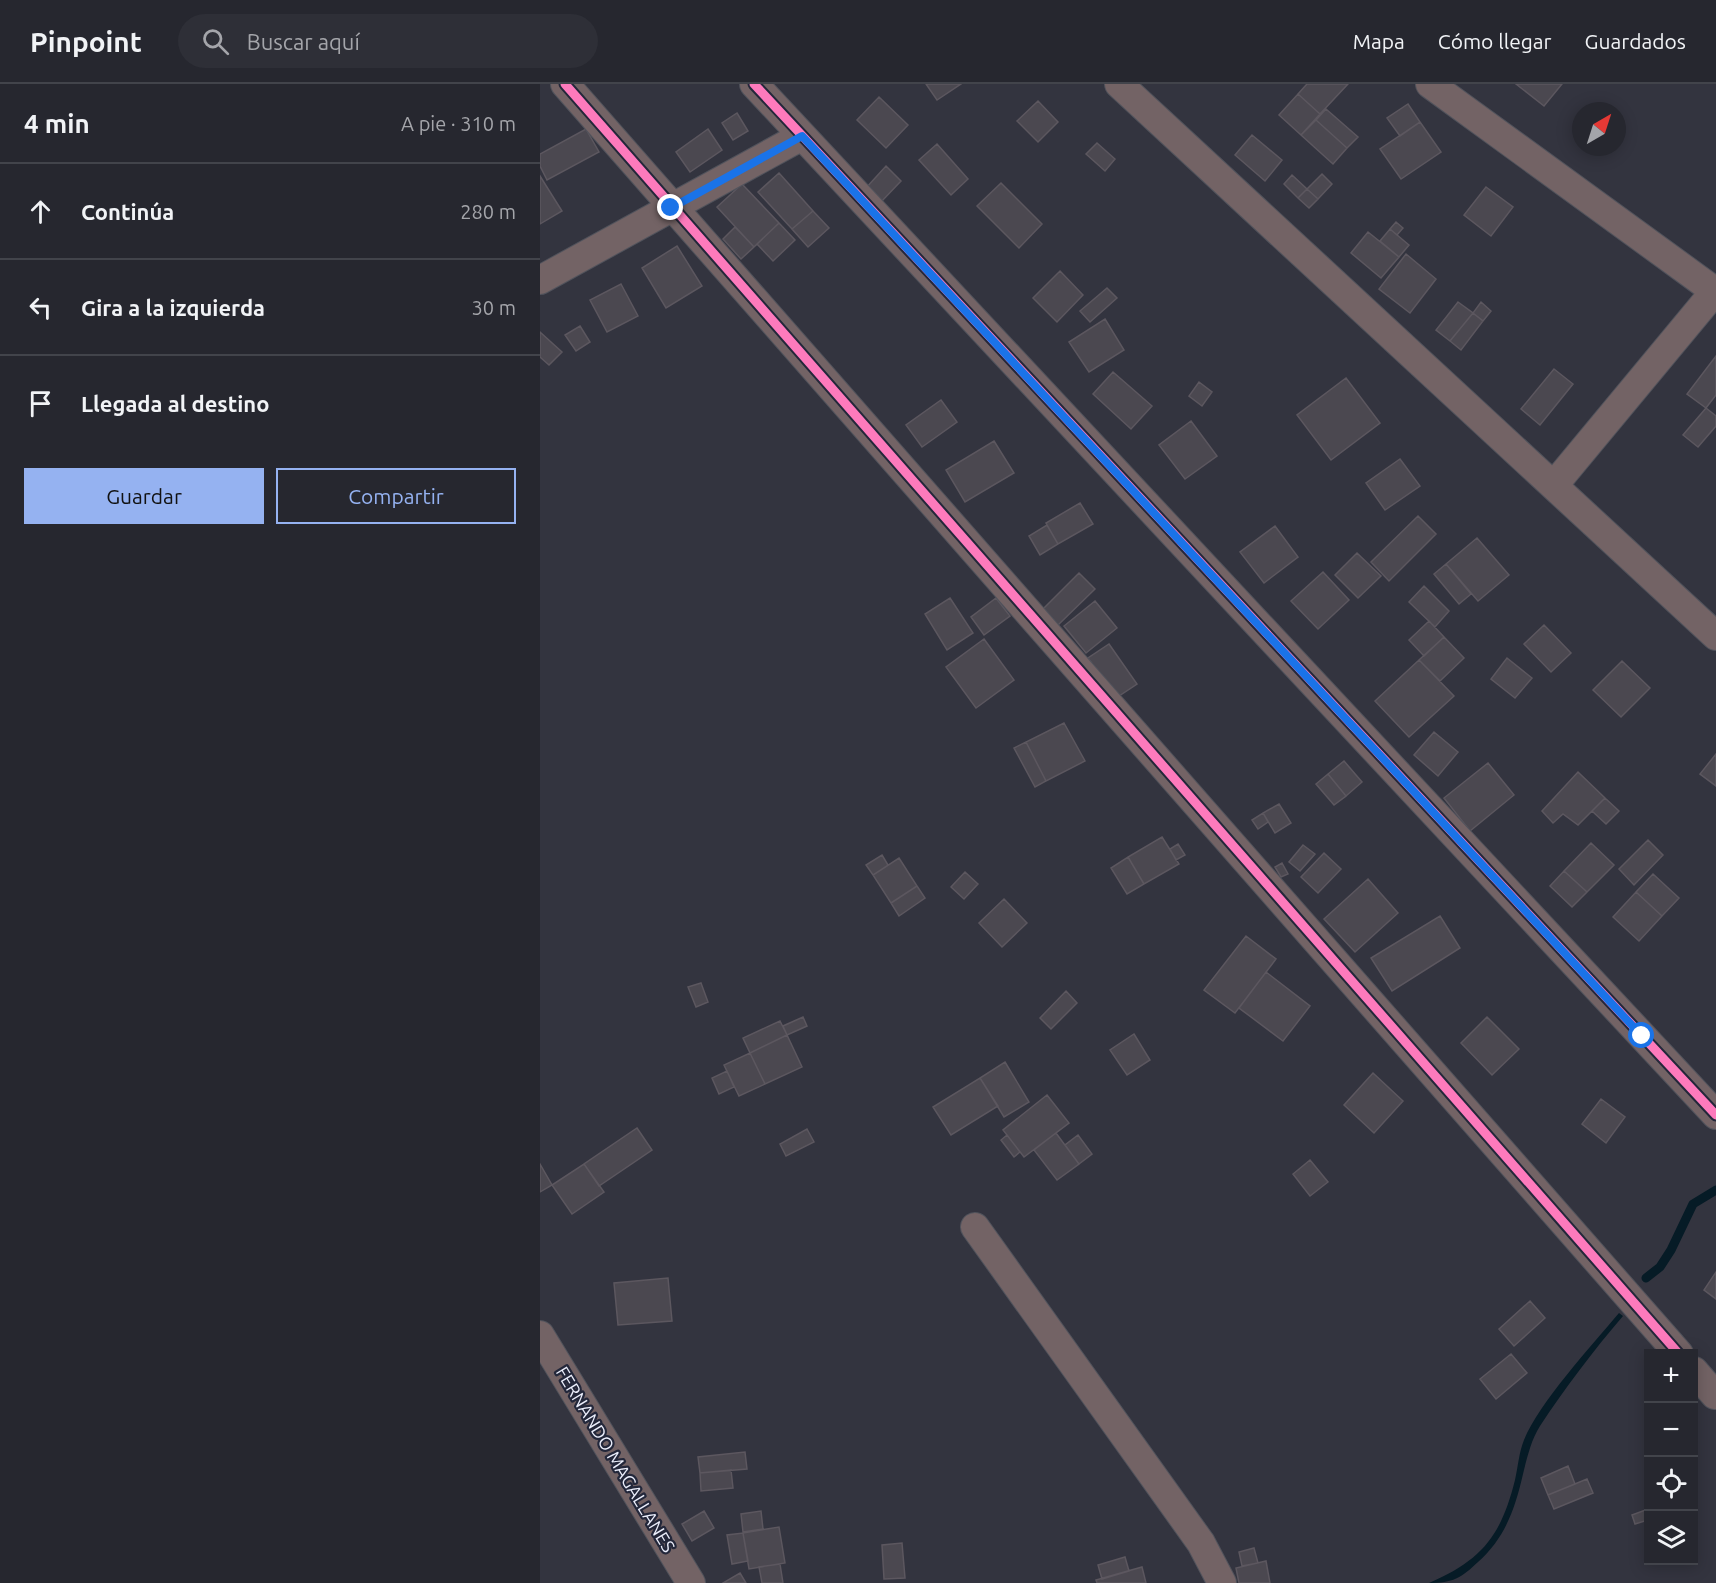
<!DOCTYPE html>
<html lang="es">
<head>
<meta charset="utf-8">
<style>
  :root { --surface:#26272f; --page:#2e2f37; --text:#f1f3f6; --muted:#a4a5aa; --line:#42444b; --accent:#95b2f1 }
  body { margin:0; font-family:Ubuntu,sans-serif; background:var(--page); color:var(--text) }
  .controls { position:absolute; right:18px; bottom:18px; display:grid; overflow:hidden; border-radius:0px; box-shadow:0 3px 15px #0003 }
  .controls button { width:54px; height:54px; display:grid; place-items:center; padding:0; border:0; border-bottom:2px solid var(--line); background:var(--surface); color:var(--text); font:30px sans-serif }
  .compass { position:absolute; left:1032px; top:18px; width:54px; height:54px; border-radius:50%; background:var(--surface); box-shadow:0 3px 15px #0003; rotate:39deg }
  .stop { position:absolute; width:18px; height:18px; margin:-14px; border:4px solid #1a73e8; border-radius:50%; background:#fff }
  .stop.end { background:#1a73e8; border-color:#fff; box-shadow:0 2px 6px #0008 }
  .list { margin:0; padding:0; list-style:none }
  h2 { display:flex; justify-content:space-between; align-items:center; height:78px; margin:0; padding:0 24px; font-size:26px }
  h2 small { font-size:20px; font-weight:400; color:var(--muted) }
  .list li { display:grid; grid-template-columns:39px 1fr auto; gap:18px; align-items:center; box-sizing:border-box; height:96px; padding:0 24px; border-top:2px solid var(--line) }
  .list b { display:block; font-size:22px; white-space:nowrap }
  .list em { font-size:20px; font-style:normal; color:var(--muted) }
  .actions { display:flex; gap:12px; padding:18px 24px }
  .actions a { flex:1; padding:14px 0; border:2px solid var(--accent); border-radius:0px; text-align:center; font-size:21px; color:var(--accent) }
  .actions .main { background:var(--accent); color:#111 }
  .icon { flex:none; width:33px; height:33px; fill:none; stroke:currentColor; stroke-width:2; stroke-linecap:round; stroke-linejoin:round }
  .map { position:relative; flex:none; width:1176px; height:1499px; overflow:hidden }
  header { display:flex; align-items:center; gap:36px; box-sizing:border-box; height:84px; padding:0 30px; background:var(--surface); border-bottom:2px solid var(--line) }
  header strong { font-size:28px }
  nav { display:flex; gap:33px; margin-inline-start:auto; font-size:21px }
  .search { width:420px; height:54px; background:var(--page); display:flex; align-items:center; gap:15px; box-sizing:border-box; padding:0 21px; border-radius:33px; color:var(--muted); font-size:22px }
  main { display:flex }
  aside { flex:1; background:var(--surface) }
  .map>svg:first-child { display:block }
  .water { fill:#061b26 }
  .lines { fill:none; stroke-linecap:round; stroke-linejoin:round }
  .stream { stroke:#061b26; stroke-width:9 }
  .building { fill:#4b4850; stroke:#5c575f; stroke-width:1.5 }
  .street-casing { stroke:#51535c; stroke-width:30 }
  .street { stroke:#736365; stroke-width:28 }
  .cycleway-casing { stroke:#23273a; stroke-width:13 }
  .cycleway { stroke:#fd7abc; stroke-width:9 }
  .route { stroke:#1a73e8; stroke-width:8 }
  .labels { text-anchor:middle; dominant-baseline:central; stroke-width:4.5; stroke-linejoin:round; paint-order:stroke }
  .street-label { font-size:18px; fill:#eceffc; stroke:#23273a }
</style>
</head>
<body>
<header>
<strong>Pinpoint</strong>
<div class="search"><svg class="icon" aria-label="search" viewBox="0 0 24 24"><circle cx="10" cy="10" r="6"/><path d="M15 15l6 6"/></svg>Buscar aquí</div>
<nav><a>Mapa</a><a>Cómo llegar</a><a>Guardados</a></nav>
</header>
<main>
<aside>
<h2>4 min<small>A pie · 310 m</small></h2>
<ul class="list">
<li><svg class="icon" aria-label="ahead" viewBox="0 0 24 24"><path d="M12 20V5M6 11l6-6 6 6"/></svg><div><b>Continúa</b></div><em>280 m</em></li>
<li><svg class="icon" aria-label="left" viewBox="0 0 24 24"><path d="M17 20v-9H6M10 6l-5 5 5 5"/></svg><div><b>Gira a la izquierda</b></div><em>30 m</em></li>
<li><svg class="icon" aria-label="arrive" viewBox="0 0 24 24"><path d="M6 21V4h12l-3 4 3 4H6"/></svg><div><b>Llegada al destino</b></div></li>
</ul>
<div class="actions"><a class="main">Guardar</a><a>Compartir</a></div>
</aside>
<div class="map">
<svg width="1176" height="1499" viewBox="0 0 1176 1499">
  <rect width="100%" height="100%" fill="#33343f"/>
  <!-- water -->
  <path class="water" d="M1079 1229 1083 1232C1053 1267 1025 1304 1000 1342 991 1356 987 1374 983 1390 975 1425 965 1454 938 1478 921 1494 913 1499 889 1499 942 1476 961 1452 975 1396 978 1383 979 1368 984 1356 999 1319 1052 1261 1079 1229Z"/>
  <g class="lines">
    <!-- stream -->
    <path class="stream" d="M1106 1194 1120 1183 1131 1166 1153 1120 1176 1106"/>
  </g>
  <!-- building -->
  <path class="building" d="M386 0H421L397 16Z
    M767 0H808L780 30 758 10Z
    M976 0H1022L1004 22Z
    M758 10 780 30 761 51 739 31Z
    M339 13 368 41 346 64 317 36Z
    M498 17 518 38 498 58 477 37Z
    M868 20 880 38 860 52 847 34Z
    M786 25 818 53 807 64 776 36Z
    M197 29 208 47 193 56 182 39Z
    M776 36 807 64 793 80 761 51Z
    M880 38 901 68 861 95 840 65Z
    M46 45 59 68 7 96 0 82V70Z
    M168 45 182 66 150 88 136 68Z
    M712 51 742 76 725 97 695 71Z
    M557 59 575 75 565 87 546 70Z
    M397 60 428 95 411 111 379 76Z
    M346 82 361 97 341 118 326 104Z
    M239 89 273 127 252 145 218 108Z
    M782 90 792 100 778 115 767 105Z
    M752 91 767 105 758 114 744 100Z
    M0 92 22 127 0 140Z
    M461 99 502 140 479 164 437 122Z
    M202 100 239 139 214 163 177 123Z
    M946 103 973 123 951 152 924 131Z
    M767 105 778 115 769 124 758 114Z
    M273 127 289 144 268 163 252 145Z
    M856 138 863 144 857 151 850 145Z
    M239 139 255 156 233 177 217 160Z
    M195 143 214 163 201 175 183 155Z
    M850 145 869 161 859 173 840 157Z
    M828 148 859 173 841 194 811 169Z
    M137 162 162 202 126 224 102 184Z
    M866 170 896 195 870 229 839 205Z
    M520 187 543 211 517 238 493 214Z
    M81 200 98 232 67 248 50 216Z
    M567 204 577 214 550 238 540 227Z
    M918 218 933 229 910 257 896 246Z
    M941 218 951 227 943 237 933 229Z
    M933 229 943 237 921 266 910 257Z
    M565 235 584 266 549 288 529 258Z
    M40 242 50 258 36 267 25 251Z
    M0 248 22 268 9 281 0 273Z
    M1176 272V311L1166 324 1147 310Z
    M1014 285 1033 300 1000 341 981 325Z
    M573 288 612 322 591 345 553 310Z
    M806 294 840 339 791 376 757 331Z
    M659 298 672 308 662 322 649 312Z
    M401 316 417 338 382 363 366 341Z
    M1166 324 1176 332V342L1158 363 1143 351Z
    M651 337 677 372 645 395 619 361Z
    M454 357 474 389 425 418 406 386Z
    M860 375 880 402 845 426 826 399Z
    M540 419 553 440 518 460 506 439Z
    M878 432 896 450 849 497 831 478Z
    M507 441 518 460 500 471 489 452Z
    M735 442 758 473 724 499 700 468Z
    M937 454 969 491 938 517 906 480Z
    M817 469 841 492 818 514 795 491Z
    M906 480 931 510 919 520 894 490Z
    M783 488 809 516 778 545 751 517Z
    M539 489 555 505 516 543 501 527Z
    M884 502 909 527 895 543 869 518Z
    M410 514 433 549 407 566 385 530Z
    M456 514 470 532 444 551 431 533Z
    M555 517 577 544 546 569 524 542Z
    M889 537 904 553 884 572 869 556Z
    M1004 541 1031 569 1011 588 984 560Z
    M904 553 924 574 900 597 879 576Z
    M444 555 474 596 436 624 406 583Z
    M569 560 597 600 576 614 548 574Z
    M967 574 992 594 975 614 951 595Z
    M879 576 914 612 869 653 835 617Z
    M1082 577 1110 604 1081 633 1053 606Z
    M524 639 545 677 506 697 486 658Z
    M894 648 918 668 898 692 874 671Z
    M486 658 506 697 495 703 474 664Z
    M1176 670V702L1160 690Z
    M804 677 822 698 806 712 788 690Z
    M948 679 974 711 930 747 904 714Z
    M1038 688 1065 714 1038 741 1023 730 1013 739 1002 727Z
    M788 690 806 712 794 721 776 700Z
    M1065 714 1079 727 1066 740 1052 727Z
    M739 720 751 739 735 749 723 729Z
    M723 729 728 738 718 745 712 736Z
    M622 753 639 780 604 800 588 773Z
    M1108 756 1123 771 1094 801 1079 785Z
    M1051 759 1074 781 1047 808 1024 787Z
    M638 760 645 771 636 776 630 765Z
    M763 761 775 770 760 787 749 778Z
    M784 769 801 785 778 809 761 793Z
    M342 771 348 781 333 791 326 781Z
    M588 773 604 800 587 810 571 784Z
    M359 774 377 802 351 819 333 791Z
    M742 779 748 790 741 793 735 783Z
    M1024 787 1047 808 1032 823 1010 802Z
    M425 788 438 800 424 815 411 803Z
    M1113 790 1139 814 1122 832 1096 808Z
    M828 795 858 829 815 868 784 835Z
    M377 802 385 814 359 832 351 819Z
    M1096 808 1122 832 1099 857 1073 833Z
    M464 815 487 839 462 863 439 839Z
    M900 832 920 864 852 907 831 874Z
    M706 852 736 875 695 929 664 906Z
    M726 888 770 922 743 957 699 924Z
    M161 899 168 918 156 923 148 903Z
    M526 907 537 919 511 945 500 934Z
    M263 933 267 942 247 951 243 942Z
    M947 933 979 965 952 991 921 959Z
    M240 937 247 951 210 969 203 954Z
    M594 950 610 976 587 991 570 966Z
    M247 951 262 983 225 1000 210 969Z
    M210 969 225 1000 199 1012 184 981Z
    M465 978 489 1018 464 1033 440 994Z
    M187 987 194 1003 179 1010 172 994Z
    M833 989 863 1017 834 1049 804 1021Z
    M440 994 458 1022 411 1051 393 1023Z
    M507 1011 529 1039 484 1073 463 1046Z
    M1061 1015 1085 1033 1066 1059 1042 1040Z
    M97 1044 112 1066 59 1102 44 1080Z
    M267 1045 274 1058 246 1072 240 1060Z
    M516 1049 539 1080 517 1096 494 1066Z
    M467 1051 480 1068 474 1073 461 1056Z
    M538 1051 552 1070 539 1080 525 1061Z
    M770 1076 788 1098 770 1112 753 1090Z
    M0 1080 12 1101 0 1108Z
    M44 1080 64 1108 32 1130 12 1101Z
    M1176 1188V1215L1164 1206Z
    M128 1194 132 1237 78 1241 74 1199Z
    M990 1217 1005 1234 974 1262 959 1245Z
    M971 1270 987 1289 956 1315 940 1295Z
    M205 1368 207 1385 160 1389 158 1373Z
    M1028 1382 1035 1400 1008 1411 1001 1394Z
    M191 1386 193 1404 161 1407 160 1389Z
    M1047 1395 1053 1409 1014 1425 1008 1411Z
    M1108 1425V1436L1095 1440 1092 1431Z
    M164 1427 174 1444 152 1457 142 1440Z
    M221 1427 223 1445 203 1448 201 1430Z
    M239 1443 245 1479 209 1485 203 1449Z
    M203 1449 208 1477 192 1480 187 1451Z
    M362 1459 365 1494 344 1495 342 1461Z
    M714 1464 718 1479 702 1482 699 1468Z
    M585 1473 589 1487 562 1495 558 1481Z
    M726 1477 730 1499H699L696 1484Z
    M240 1480 243 1499H222L219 1483Z
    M602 1483 606 1499H557L556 1496Z
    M200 1489 206 1499H183Z"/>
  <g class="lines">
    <!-- street casing -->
    <g class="street-casing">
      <path id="street" d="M25 0 1139 1270
        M214 0 1176 1031
        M579 0 1176 552
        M890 0 1176 208
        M0 196 262 52
        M1014 401 1175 207
        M435 1143 661 1459 682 1499
        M0 1251 151 1499
        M1154 1287 1175 1311"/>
    </g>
    <!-- street -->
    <use href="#street" class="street"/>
    <!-- cycleway casing -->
    <g class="cycleway-casing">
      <path id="cycleway" d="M25 0 1139 1270
        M214 0 1176 1031"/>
    </g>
    <!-- cycleway -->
    <use href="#cycleway" class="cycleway"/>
  </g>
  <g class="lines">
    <!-- route -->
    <path class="route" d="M131 124 262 52 1102 952"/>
  </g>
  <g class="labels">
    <!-- street labels -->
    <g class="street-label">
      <text transform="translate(76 1375) rotate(59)">FERNANDO MAGALLANES</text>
    </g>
  </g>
</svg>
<div class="controls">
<button>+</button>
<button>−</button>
<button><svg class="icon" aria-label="locate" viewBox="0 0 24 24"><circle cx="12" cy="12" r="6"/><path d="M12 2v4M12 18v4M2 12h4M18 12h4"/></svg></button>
<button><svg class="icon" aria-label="layers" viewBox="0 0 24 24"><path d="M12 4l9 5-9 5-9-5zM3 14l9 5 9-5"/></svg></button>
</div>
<svg class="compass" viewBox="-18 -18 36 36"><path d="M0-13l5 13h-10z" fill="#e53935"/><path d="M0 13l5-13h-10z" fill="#a4a5aa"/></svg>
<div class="stop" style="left:1102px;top:952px"></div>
<div class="stop end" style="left:131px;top:124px"></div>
</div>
</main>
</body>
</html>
